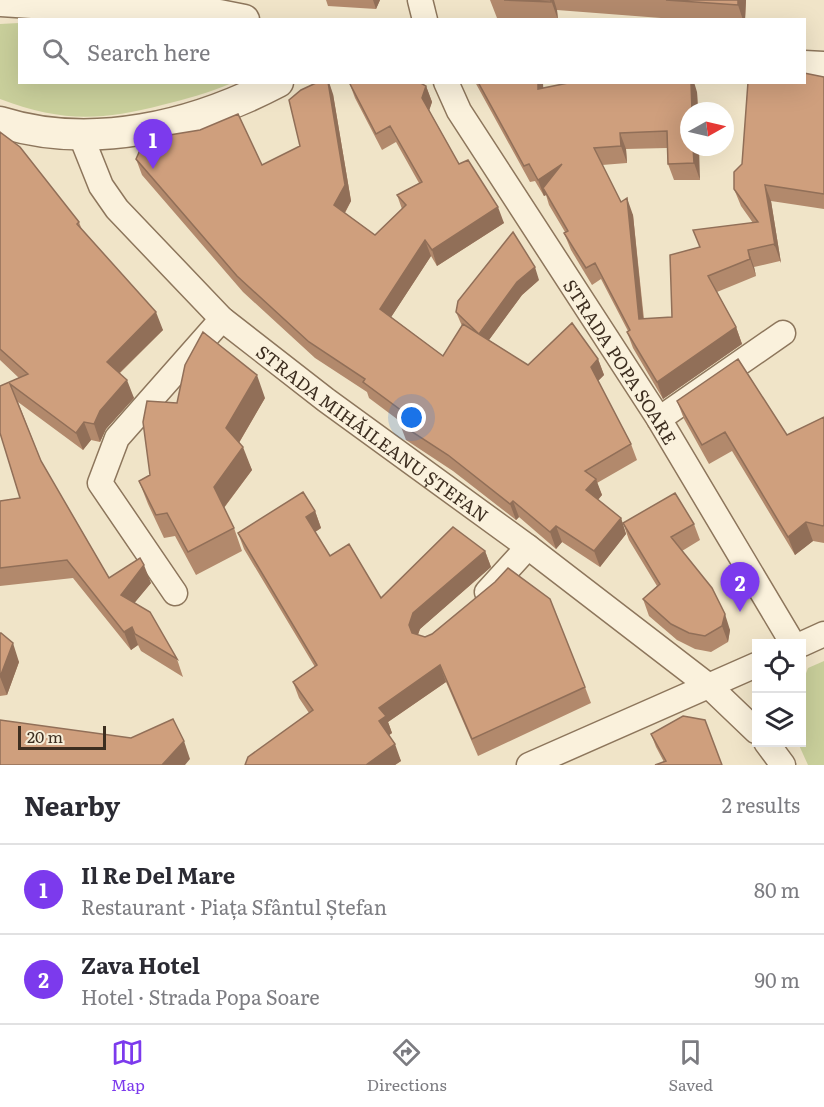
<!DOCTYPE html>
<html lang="en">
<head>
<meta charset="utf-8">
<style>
  :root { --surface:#fff; --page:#f7f7f7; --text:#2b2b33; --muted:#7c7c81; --line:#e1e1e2; --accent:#7c3aed }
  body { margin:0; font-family:Literata,serif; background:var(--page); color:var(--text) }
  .controls { position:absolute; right:18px; bottom:18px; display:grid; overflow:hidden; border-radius:0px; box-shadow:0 6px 24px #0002 }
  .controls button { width:54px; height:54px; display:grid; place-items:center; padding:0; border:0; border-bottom:2px solid var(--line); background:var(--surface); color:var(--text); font:30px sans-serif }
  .compass { position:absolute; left:680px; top:102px; width:54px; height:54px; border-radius:50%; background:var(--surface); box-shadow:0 6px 24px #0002; rotate:82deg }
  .scale { position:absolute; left:18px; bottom:15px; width:88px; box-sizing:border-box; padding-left:6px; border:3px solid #3d2e20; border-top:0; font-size:16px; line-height:21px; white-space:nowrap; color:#3d2e20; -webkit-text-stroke:4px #f7eed8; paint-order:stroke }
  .you { position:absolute; left:412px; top:418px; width:21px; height:21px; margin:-15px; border:4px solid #fff; border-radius:50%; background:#1a73e8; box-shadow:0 0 0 9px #1a73e833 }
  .badge { display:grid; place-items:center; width:39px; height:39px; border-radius:50%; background:var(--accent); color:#fff; font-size:20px; font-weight:700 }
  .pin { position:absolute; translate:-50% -50px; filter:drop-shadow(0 2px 3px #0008) }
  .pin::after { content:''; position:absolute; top:32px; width:21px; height:18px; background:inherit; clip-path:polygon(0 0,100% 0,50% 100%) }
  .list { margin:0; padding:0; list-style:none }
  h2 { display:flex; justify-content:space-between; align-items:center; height:78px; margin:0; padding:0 24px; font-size:26px }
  h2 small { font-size:20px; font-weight:400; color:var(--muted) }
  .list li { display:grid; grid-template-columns:39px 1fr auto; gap:18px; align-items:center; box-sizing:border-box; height:90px; padding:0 24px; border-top:2px solid var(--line) }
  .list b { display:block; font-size:22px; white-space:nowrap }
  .list p { margin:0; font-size:20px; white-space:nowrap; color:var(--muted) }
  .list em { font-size:20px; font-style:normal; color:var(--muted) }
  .icon { flex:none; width:33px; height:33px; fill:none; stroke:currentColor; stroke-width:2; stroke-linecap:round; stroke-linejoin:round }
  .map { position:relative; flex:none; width:824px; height:765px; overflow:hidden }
  .search { position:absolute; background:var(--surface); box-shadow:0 6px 24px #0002; left:18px; right:18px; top:18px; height:66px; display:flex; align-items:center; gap:15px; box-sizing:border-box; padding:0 21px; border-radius:0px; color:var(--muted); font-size:22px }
  .sheet { height:258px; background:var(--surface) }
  nav { display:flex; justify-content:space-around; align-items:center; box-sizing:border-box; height:84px; border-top:2px solid var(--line); background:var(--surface); font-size:16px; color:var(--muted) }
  nav a { display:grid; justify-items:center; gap:3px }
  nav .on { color:var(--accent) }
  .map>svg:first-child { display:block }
  .green { fill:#c9cf9b }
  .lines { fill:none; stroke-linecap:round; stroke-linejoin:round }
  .minor-casing { stroke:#8d765c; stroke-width:27 }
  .tertiary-casing { stroke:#8d765c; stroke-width:33 }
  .minor { stroke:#faf1dc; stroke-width:24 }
  .tertiary { stroke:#faf1dc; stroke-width:30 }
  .wall { fill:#b2896c }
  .shaded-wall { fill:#916f58 }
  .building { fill:#cf9f7d; stroke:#916f58; stroke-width:1.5 }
  .labels { text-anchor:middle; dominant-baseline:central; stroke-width:4.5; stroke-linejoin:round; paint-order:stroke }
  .street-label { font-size:18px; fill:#3d2e20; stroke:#f7eed8 }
</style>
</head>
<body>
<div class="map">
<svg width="824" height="765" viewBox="0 0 824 765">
  <rect width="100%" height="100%" fill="#f0e4c8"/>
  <!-- green -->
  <path class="green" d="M19 23 20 82 232 83C209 93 186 99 162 105 100 121 61 122 0 99V24Z
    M824 661V765H808L798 743 802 742V684L808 668Z"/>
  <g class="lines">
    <!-- minor casing -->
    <g class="minor-casing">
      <g id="minor">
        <path d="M420 0 425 20"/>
        <path id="s1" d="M446 82 459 111 659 419 793 644"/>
        <path id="s2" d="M81 136 101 186 117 209 222 319 326 400 528 547 710 687 756 731"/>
        <path d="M659 419 783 333"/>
        <path d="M487 592 528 547"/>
        <path d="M175 593 100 483 117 438 222 319"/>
        <path d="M802 644 824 634"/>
        <path d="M766 742 783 765"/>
        <path d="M529 765 756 665"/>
      </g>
    </g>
    <!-- tertiary casing -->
    <g class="tertiary-casing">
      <path id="tertiary" d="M0 1 219 15 244 20
        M804 66 824 67
        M0 122C92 151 194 126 278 82"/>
    </g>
    <!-- minor -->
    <use href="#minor" class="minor"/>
    <!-- tertiary -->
    <use href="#tertiary" class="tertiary"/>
  </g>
  <!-- wall -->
  <path class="wall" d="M326 0H380L376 9 328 6Z
    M490 0H746L745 20H687L557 10 558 20 497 18Z
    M824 77V209L771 201 781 263 780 261 754 267 756 276 717 292 736 327 742 344 663 399 633 348 627 332 628 331 601 279 592 285 571 250 564 233 565 232 549 205 546 195 544 196 535 181 530 182 475 82H543V88L697 92 698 111H689L700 180H674L668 164 667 148 626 149 627 163 602 165 621 202 633 215 644 319 672 317 700 247 753 223 741 206 734 189 742 164 804 82Z
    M349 82 426 86 432 102 429 110 459 164 504 223 437 266 431 256 391 317 443 356 462 326 456 312 539 280 522 295 489 340 528 365 598 359 604 375 598 381 631 444 637 460 597 483 602 495 598 500 621 518 626 534 600 567 562 542 556 549 519 517 516 520 453 471 406 440 400 424 401 422 369 398 367 392 315 358 243 292 142 175 136 159 262 165 300 146 333 94 351 201 345 213 375 235 402 209 397 195 419 183 396 142 382 150 355 98Z
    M0 132 79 222 82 230 163 330 120 373 134 398 106 429 100 442 91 440 83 450 18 402 41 461 109 578 151 583 134 603 177 659 183 677 141 651 138 645 131 650 73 578 0 586V501L20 498 0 386 19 378 0 360Z
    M265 398 239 443 252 470 224 508 234 528 242 551 196 575 175 536 164 538 148 504 139 481 150 475 177 403Z
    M677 401 787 435 824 417V543L813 541 795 555 732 451 709 464 684 419Z
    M315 511 321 528 315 532 330 556 381 598 485 551 491 567 420 629 418 635 585 687 591 703 478 756 446 682 388 722 392 733 389 735 401 761 395 765H245L309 713 299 698 293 682 315 667 244 549 238 533Z
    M623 523 694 524 700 540 682 551 730 630 728 642 711 652 695 649 677 640 649 616 643 599 657 586 629 540Z
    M0 633 19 662 7 695 0 696Z
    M651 734 722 765 664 762 656 747Z"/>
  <!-- shaded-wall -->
  <path class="shaded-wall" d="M373 0H380L376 9Z
    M551 0H554L557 10 558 20Z
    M738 0H746L745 20H743L738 5Z
    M328 82H329L333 94 351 201 340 221 334 205Z
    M538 82H543L544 106 538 89Z
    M691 82H694L697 92 698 111H692Z
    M426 86 432 102 428 114 422 98Z
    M620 133 626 149 627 163 621 146Z
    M693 147H699L700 180 694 163Z
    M562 164 543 188 546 195 544 196 538 180Z
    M765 185 771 201 781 263 775 246Z
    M627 198 633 215 645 336 639 319Z
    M498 207 504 223 437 266 432 250Z
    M425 240 431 256 386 325 380 309Z
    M748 250 754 267 756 276 750 259Z
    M535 267 539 280 522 295 483 348 479 335 517 282Z
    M156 312 163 330 113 379 107 362Z
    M736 327 742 344 663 399 657 382Z
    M598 359 604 375 596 383 591 367Z
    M257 375 265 398 234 451 226 428Z
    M127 380 134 398 106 429 100 442 94 424 100 411Z
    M84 422 91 440 83 450 76 433Z
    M243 447 252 470 222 510 214 487Z
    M596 479 602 495 592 506 586 490Z
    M513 501 519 517 516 520 510 504Z
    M315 511 321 528 312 534 306 517Z
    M621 518 626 534 600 567 594 551Z
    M806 522 813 541 795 555 788 537Z
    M556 526 562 542 556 549 550 532Z
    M485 551 491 567 420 629 415 642 409 625 413 613Z
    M144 565 151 583 127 612 121 595Z
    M725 614 730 630 728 642 722 626Z
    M132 627 138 645 131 650 124 632Z
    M13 643 19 662 7 695 0 677Z
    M440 665 446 682 388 722 392 733 385 738 379 721V708Z
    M184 741 190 759 185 765H162Z
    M395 744 401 761 395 765H366Z"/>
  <!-- building -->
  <path class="building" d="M504 0H551V2Z
    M666 0H738V5Z
    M804 73 824 77V194L765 185 775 246 774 244 748 250 750 259 708 276 736 327 657 382 627 332 630 330 595 263 586 268 564 233 568 231 543 188 562 164 538 180 529 164 524 166 478 82H538V89L573 82H691L692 111H689V147H693L694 163 668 164 667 131 620 133 621 146 594 148 621 202 627 198 639 319 672 317 670 255 700 247 693 230 758 222 734 189V172L742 164 748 82H804Z
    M318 82H328L345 185 334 205 375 235 406 205 397 195 422 182 390 126 376 134 349 82H419L426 86 422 98 459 164 468 160 498 207 432 250 425 240 380 309 443 356 463 324 528 365 572 323 598 359 591 367 631 444 585 471 596 479 586 490 621 518 594 551 556 526 550 532 513 501 510 504 448 455 400 424 406 414 363 382 365 379 309 342 237 276 136 159 145 139 200 130 238 114 262 165 300 146 289 100 301 90Z
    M0 132 20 147 79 222 77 224 156 312 107 362 127 380 100 411 94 424 84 422 76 433 10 384 41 461 109 578 140 558 144 565 121 595 150 612 177 659 135 634 132 627 124 632 67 560 0 568V501L20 498 0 433V386L28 374 0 349Z
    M513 232 535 267 517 282 479 334 456 312 458 301Z
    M203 332 257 375 226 428 243 447 214 487 234 528 188 552 167 513 156 515 139 481 150 475 143 422 147 401 177 403 185 365Z
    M738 359 787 435 824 417V525L823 526 806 522 788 537 725 432 702 445 677 401Z
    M303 492 315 511 306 517 330 556 349 544 381 598 453 527 485 551 413 613 409 625 412 633 425 637 432 634 495 582 508 568 550 599 585 687 472 739 440 665 379 708 386 716 379 721 395 744 366 765H245L248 757 313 710 293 682 317 665 238 533Z
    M675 493 694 524 671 537 712 588 725 614 722 626 705 636 689 633 671 624 643 599 660 584 623 523Z
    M0 633H1L13 643 0 677Z
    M683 716 705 720 722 765H655L666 761 651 734Z
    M173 719 184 741 162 765H0V720L131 738Z"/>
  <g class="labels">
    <!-- street labels -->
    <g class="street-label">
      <text stroke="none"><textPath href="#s1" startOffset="330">STRADA POPA SOARE</textPath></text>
      <text stroke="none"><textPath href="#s2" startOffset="423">STRADA MIHĂILEANU ȘTEFAN</textPath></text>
    </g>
  </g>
</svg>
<div class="controls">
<button><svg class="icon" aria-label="locate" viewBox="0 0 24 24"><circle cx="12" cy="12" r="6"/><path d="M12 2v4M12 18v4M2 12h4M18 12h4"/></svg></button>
<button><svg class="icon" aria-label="layers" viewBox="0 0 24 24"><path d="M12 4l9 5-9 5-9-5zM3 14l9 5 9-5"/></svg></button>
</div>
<svg class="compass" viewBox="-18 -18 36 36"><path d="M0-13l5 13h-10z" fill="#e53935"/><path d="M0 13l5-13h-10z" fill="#7c7c81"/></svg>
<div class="scale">20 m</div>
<div class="you"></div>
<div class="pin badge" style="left:153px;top:169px">1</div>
<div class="pin badge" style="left:740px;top:612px">2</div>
<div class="search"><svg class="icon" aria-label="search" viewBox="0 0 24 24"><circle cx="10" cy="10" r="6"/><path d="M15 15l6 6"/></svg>Search here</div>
</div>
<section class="sheet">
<h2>Nearby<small>2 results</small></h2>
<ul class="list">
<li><span class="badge">1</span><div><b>Il Re Del Mare</b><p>Restaurant · Piața Sfântul Ștefan</p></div><em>80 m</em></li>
<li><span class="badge">2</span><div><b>Zava Hotel</b><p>Hotel · Strada Popa Soare</p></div><em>90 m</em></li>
</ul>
</section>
<nav>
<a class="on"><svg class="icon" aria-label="map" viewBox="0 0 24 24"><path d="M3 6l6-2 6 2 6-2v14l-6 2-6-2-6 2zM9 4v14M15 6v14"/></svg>Map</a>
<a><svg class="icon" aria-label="directions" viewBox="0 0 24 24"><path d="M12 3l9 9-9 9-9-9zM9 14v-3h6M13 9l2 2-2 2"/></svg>Directions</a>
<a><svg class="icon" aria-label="saved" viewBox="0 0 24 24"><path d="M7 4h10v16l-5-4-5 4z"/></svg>Saved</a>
</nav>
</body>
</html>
